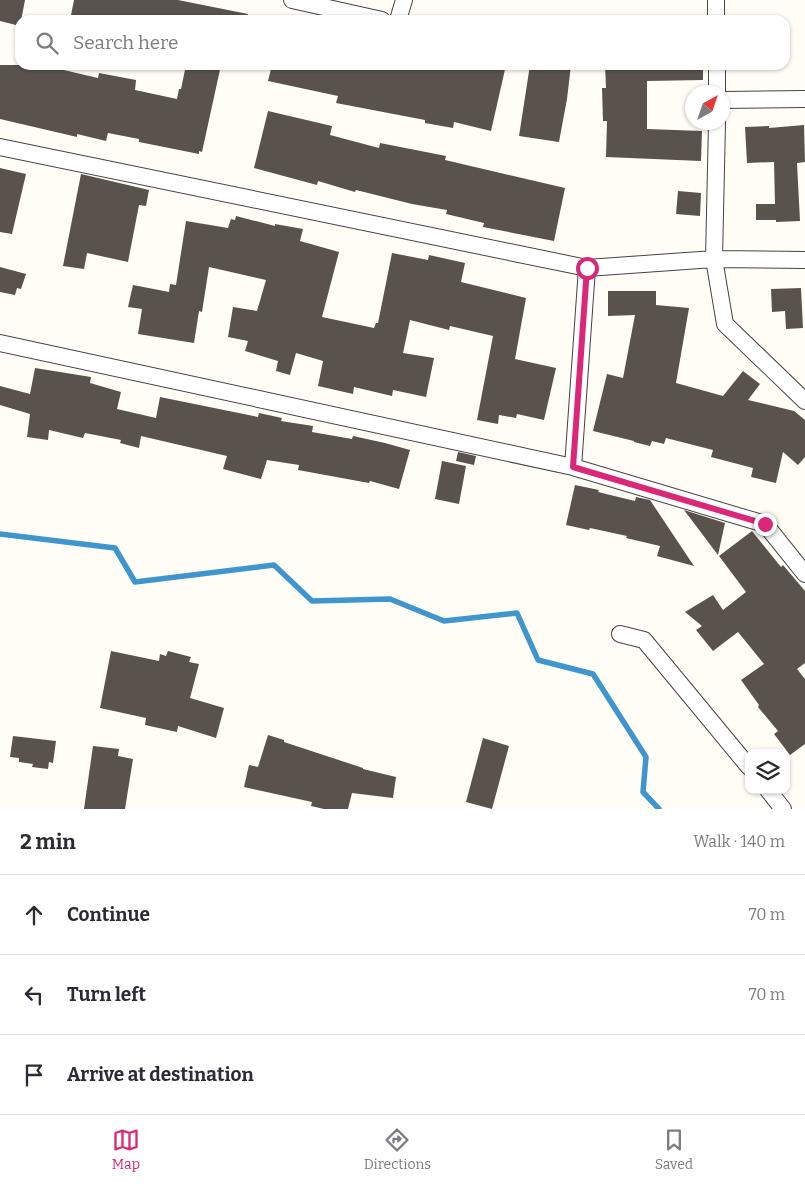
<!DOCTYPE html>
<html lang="en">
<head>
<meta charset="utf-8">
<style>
  :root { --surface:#fff; --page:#f7f7f7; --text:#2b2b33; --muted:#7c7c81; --line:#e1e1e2; --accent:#db2777 }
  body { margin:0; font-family:Bitter,serif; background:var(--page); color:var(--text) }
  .controls { position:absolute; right:15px; bottom:15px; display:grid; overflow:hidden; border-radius:10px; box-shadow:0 1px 4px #0004 }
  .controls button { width:45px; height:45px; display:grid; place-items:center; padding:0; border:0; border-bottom:1px solid var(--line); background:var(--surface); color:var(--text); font:25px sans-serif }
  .compass { position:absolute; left:685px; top:85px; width:45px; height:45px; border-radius:50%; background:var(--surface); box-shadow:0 1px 4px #0004; rotate:40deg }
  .stop { position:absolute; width:15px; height:15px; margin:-11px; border:4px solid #db2777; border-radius:50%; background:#fff }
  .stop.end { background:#db2777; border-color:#fff; box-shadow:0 1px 5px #0008 }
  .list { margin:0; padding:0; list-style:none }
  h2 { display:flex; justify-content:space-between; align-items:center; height:65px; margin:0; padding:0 20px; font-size:21px }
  h2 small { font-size:16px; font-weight:400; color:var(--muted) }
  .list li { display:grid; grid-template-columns:32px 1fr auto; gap:15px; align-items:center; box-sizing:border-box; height:80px; padding:0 20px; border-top:1px solid var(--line) }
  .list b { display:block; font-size:19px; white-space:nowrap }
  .list em { font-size:16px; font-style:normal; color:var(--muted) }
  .icon { flex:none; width:28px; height:28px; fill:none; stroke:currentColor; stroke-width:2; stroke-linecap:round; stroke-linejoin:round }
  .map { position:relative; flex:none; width:805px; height:809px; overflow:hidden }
  .search { position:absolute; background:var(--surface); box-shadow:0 1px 4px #0004; left:15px; right:15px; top:15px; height:55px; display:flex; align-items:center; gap:12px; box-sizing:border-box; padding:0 18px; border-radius:15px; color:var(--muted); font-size:19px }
  .sheet { height:305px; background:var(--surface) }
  nav { display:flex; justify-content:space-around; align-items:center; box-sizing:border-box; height:70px; border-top:1px solid var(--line); background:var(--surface); font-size:14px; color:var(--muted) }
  nav a { display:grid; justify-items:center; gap:2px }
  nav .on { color:var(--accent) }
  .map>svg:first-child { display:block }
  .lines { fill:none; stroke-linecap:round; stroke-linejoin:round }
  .stream { stroke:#3f96cf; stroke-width:5.5 }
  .building { fill:#5a524d }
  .street-casing { stroke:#444; stroke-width:18 }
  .street { stroke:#fff; stroke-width:16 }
  .route { stroke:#db2777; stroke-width:6 }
</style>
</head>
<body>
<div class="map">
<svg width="805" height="809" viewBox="0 0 805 809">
  <rect width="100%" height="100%" fill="#fffdf5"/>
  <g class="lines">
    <!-- stream -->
    <path class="stream" d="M0 534 115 548 135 582 274 565 312 601 390 599 444 621 517 613 538 660 593 674 646 757 643 792 659 809"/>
  </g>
  <!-- building -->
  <path class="building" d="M0 0H25L20 26 0 21Z
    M74 0H178L248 14 247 20H70Z
    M0 65H47L55 67V68L98 78 99 73 136 80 135 90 177 99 179 89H181L186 65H221L202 152 199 151V154L139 142V139L108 133 106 141 77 134V137L0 119Z
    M272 65H458L476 70 477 65H506L491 131 454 122 453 128 425 123V120L336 103 338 96 268 81Z
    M530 65H571L567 99 559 142 519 136Z
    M605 65H703V80L647 81V129L702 131 701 161 606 157 607 121H603L602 88H606Z
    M268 111 332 126 330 135 379 148 380 143 446 156 445 160 565 188 554 241 483 227 484 223 446 214 447 210 412 204 356 190 355 192 318 181 317 185 254 168Z
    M804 125 805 162 797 163 800 221 776 222V220H756V204H775L774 162 747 163 745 127 769 126V128Z
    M0 168 26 174 12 234 0 232Z
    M81 174 149 190 146 206 139 205 128 262 87 253 84 269 63 266Z
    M678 191 701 193 700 216 676 214Z
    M236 216 275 226V224L303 229 300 241 339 252 322 317 374 328 376 323H378L392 253 428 260 429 255 465 263 461 282 526 298 515 359 556 368 544 420 517 414 516 418 499 415 498 424 477 420 493 336 450 326 449 330 410 320 403 353 434 358 426 397 393 390 392 396 354 387 353 394 318 386 323 361 296 353 290 375 276 371 278 361 245 351 248 341 228 337 233 307 257 311 266 280 209 267 202 312 199 311 194 343 138 334 142 309 128 307 133 285 169 292 170 284 176 285 186 221 228 228 231 219 235 220Z
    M0 267 26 274 21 289 17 288 15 295 0 292Z
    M801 288 803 328 786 329 785 311 772 312 771 289Z
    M608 291H656V305L689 308 676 383 723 396 743 371 760 384 748 400 794 411 805 420V457L798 465 783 452 776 483 751 477 753 468 711 457 713 450 666 438 664 444 652 441 650 446 634 442V441L593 431 607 374 623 378 635 315 608 316Z
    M35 368 91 377 90 383 121 392 117 409 156 418 160 397 258 417 259 413 282 418 281 421 313 426 312 432 352 439 353 436 385 443 410 450 399 489 370 481 369 483 298 470 299 465 267 460 261 479 223 469 227 456 141 436 139 448 120 443 121 440 85 433 83 438 49 430 48 440 27 437 30 414 0 405V386L30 394Z
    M458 452 476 456 474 465 456 461Z
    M442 461 466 466 459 504 435 499Z
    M575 485 599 490 598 492 635 501 636 497 650 500 694 566 657 556 660 546 626 538 627 536 590 528 589 530 566 525Z
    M684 510 725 523 718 555Z
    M752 531 781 567 783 565 805 591V663L797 669 805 679V744L790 755 774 734 778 731 758 707 759 705 741 680 764 664 738 632 713 651 696 630 702 626 685 612 713 595 723 610 746 592 719 556Z
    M111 651 159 661 160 654 166 656 168 651 191 657 189 662 199 664 190 698 224 708 216 738 178 726 177 732 145 725 146 718 100 708Z
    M268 735 284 740V742L363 768V769L396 777 393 798 352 793 348 809H324L311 806 312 802 244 787 249 765 258 767Z
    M13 736 56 741 53 763 49 762 48 769 32 767 33 764 19 762V758L10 757Z
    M483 738 509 746 492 809 466 802Z
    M93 746 119 749 118 756 133 759 125 809H84Z"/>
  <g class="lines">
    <!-- street casing -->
    <g class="street-casing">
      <path id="street" d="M292 0 382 20
        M398 20 404 0
        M716 20V0
        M717 65V92
        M722 100 805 99
        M717 122 714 259 725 324 805 401
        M0 147 587 268 714 259 805 260
        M0 343 573 467 765 524 805 574
        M573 467 587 268
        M620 634 644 640 749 767
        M768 790 783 809"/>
    </g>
    <!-- street -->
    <use href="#street" class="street"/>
  </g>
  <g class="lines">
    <!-- route -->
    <path class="route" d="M587 268 573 467 765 524"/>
  </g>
</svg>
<div class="controls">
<button><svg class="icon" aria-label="layers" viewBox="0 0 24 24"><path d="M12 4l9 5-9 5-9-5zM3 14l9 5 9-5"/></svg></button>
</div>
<svg class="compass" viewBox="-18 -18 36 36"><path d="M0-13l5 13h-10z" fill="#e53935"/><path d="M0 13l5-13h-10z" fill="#7c7c81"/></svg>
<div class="stop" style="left:587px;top:268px"></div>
<div class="stop end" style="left:765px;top:524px"></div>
<div class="search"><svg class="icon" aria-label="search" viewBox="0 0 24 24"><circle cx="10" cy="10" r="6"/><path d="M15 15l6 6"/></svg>Search here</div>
</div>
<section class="sheet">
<h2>2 min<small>Walk · 140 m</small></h2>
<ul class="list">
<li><svg class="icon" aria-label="ahead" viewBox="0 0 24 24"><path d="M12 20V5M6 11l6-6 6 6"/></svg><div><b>Continue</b></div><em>70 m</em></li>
<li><svg class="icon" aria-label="left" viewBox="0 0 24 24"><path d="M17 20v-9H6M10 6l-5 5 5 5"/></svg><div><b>Turn left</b></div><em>70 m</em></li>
<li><svg class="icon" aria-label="arrive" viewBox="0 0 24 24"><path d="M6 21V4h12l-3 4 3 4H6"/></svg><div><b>Arrive at destination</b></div></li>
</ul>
</section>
<nav>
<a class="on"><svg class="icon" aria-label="map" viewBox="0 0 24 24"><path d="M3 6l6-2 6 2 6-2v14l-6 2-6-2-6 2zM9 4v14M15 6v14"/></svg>Map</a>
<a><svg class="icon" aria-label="directions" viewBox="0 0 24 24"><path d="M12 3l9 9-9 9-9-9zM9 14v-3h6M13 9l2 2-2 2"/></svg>Directions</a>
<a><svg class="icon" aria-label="saved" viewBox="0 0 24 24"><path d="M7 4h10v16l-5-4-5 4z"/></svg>Saved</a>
</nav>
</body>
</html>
